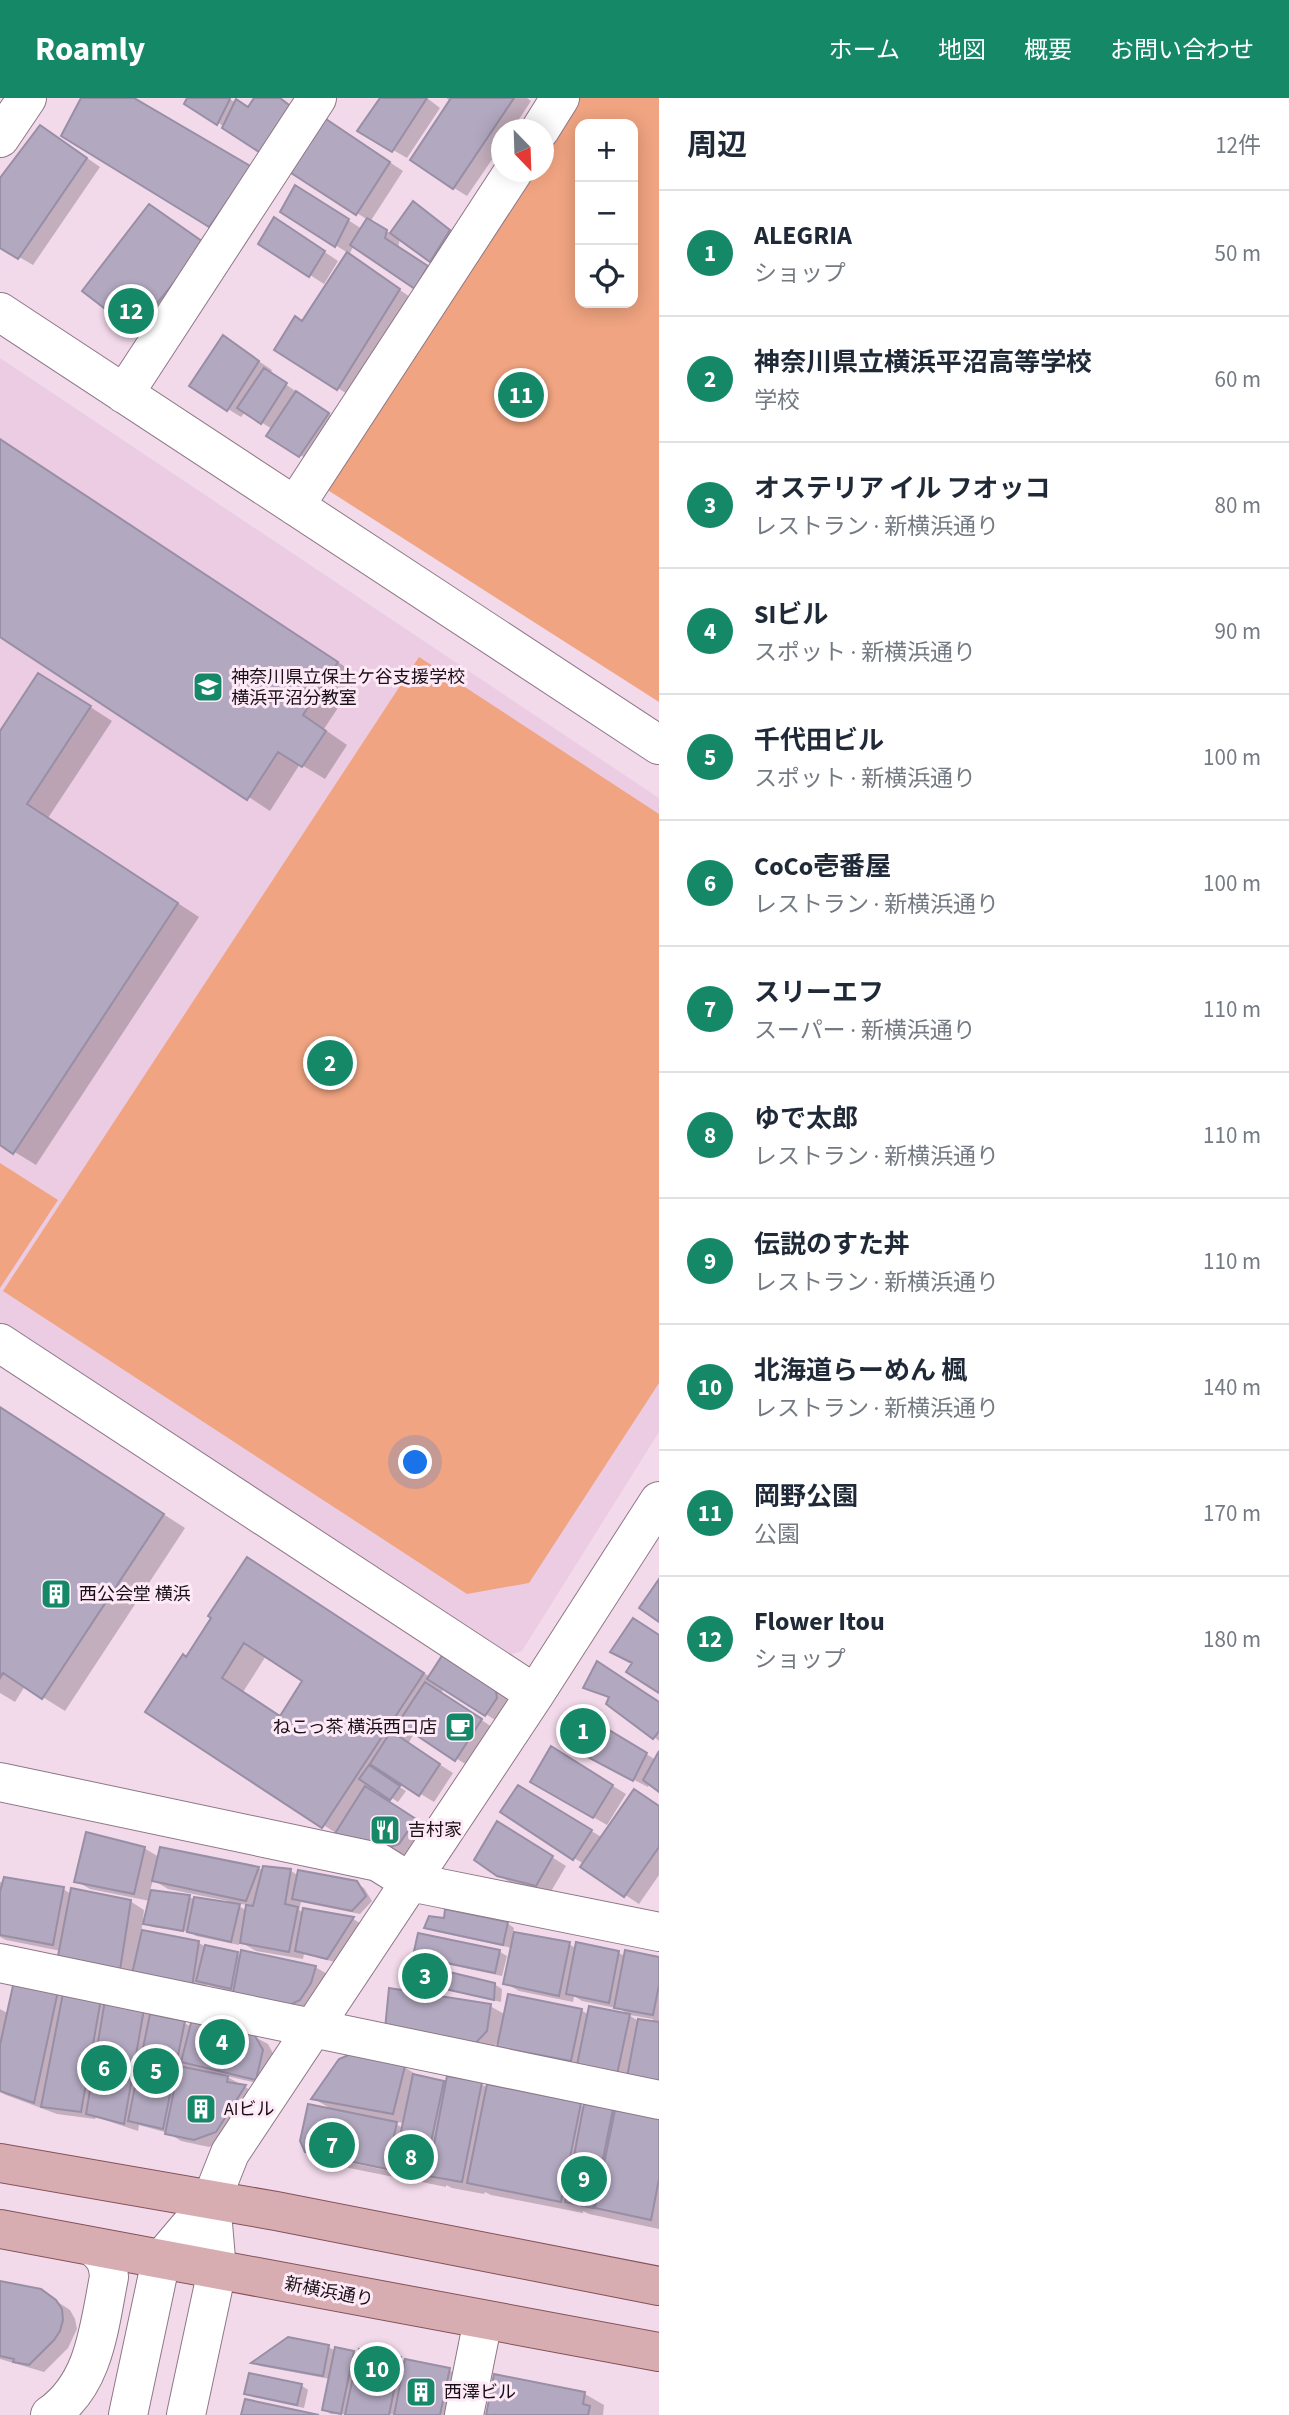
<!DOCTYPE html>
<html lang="ja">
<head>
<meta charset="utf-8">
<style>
  :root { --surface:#fff; --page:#f2f2f3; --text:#1f2937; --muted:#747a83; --line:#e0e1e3; --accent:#158868 }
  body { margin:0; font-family:"Source Sans 3","Noto Sans JP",sans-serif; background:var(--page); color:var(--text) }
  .controls { position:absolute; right:21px; top:21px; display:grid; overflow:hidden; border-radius:14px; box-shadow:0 4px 18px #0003 }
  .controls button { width:63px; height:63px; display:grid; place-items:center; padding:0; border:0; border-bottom:2px solid var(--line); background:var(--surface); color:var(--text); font:35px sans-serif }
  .compass { position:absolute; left:491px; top:21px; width:63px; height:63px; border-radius:50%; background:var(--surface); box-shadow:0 4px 18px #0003; rotate:157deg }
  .you { position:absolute; left:416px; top:1365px; width:24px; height:24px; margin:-18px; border:5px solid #fff; border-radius:50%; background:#1a73e8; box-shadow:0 0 0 10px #1a73e833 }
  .badge { display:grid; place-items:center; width:46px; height:46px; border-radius:50%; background:var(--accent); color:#fff; font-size:23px; font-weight:700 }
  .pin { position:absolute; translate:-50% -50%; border:4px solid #fff; box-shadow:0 2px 7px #0006 }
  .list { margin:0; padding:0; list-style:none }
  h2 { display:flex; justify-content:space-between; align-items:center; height:91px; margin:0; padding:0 28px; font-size:30px }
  h2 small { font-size:23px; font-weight:400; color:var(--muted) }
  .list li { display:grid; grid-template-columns:46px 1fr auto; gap:21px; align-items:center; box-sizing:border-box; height:126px; padding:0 28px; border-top:2px solid var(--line) }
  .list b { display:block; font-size:26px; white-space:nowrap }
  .list p { margin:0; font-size:23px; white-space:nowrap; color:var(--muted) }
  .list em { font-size:23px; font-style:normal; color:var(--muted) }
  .icon { flex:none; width:38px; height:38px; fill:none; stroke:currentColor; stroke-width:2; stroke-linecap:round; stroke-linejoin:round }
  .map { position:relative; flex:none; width:659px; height:2317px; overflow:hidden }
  header { display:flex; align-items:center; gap:42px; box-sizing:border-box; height:98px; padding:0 35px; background:var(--accent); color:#fff }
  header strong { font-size:33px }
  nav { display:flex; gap:38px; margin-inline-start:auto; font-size:24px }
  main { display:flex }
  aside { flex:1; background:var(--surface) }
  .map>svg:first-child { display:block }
  .built { fill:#eccce2 }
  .green { fill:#f0a481; fill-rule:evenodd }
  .shadow { fill:#0003; fill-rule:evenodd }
  .building { fill:#b2a8c0; stroke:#988ea6; stroke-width:2; fill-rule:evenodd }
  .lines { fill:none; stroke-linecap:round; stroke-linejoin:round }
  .minor-casing { stroke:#8e7787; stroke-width:40 }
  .major-casing { stroke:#84525a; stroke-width:40 }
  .minor { stroke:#fff; stroke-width:38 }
  .major { stroke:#d8adb2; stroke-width:38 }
  .labels { text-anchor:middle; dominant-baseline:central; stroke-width:6; stroke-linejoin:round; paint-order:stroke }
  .poi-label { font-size:18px; fill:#181016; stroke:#fee9f7; text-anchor:start }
  .street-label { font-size:18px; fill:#181016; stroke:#fee9f7 }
</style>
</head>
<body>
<header>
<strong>Roamly</strong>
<nav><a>ホーム</a><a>地図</a><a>概要</a><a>お問い合わせ</a></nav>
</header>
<main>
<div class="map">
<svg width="659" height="2317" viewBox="0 0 659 2317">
  <rect width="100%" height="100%" fill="#f3daeb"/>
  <!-- built -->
  <path class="built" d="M0 260 659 700V1334L522 1553 503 1559 0 1230Z"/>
  <!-- green -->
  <path class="green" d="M575 0H659V604L323 389 528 74H544V49ZM580 26H633V205H580Z
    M419 559 659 716V1285L529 1485 467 1496 3 1193Z
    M0 1065 58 1102 0 1190Z"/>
  <!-- shadow -->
  <path class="shadow" d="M187 0H227L249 11 256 0H280L306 19 224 29Z
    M382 0H427L440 10 407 60 360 33Z
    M446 0H527L531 3 512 32H502V47L467 98 454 90 451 3Z
    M338 30 403 73 370 124 392 136 414 106 464 141 445 171 400 140 398 150 441 177 429 197 354 147 349 157 413 201 352 299 276 251 303 225 348 155 283 114 309 97 362 131 368 122 357 115Z
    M54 37 100 69 33 167 0 148V83Z
    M164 117 219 155 149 239 135 231Z
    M289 130 338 163 324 186 260 145Z
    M224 240 272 272 270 276 342 324 314 365 300 357 272 331 245 314 241 319 228 311Z
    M0 341 359 578 324 631 347 647 325 681 300 666 270 713 0 537Z
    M61 590 112 623 48 720 199 819 36 1067 0 1045V636Z
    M0 1311 185 1430 65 1613 25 1588 15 1604 0 1595Z
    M269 1474 430 1579 509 1596 511 1609 500 1625 444 1590 441 1595 495 1631 470 1669 415 1634 408 1646 453 1675 434 1704 388 1676 386 1680 406 1693 398 1704 378 1691 375 1696 429 1730 406 1757 350 1744 147 1614 187 1561ZM266 1558 305 1583 281 1619 243 1594Z
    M585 1589 659 1605V1643L610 1601Z
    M587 1620 656 1662 659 1657V1692L650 1685 648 1689 583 1656Z
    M566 1659 626 1696 607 1727 532 1684Z
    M519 1689 603 1740 659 1708V1777L639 1806 583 1769 584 1766 574 1760Z
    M511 1733 566 1768 550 1795 513 1786 498 1777Z
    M144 1750 159 1759 258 1770 264 1773H291L299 1778 356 1785 364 1790 372 1803 360 1816 301 1804 299 1812 304 1815V1812L353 1821 360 1825 335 1864 304 1856 303 1861 256 1853 239 1843V1847L196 1838 190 1834 152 1829 143 1823 141 1834 199 1845 206 1849 242 1858 315 1869 329 1877 305 1914 207 1887 206 1895 134 1879 61 1853 6 1842 0 1839V1784L63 1791 71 1796 130 1803 144 1812 143 1822H146L150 1803 90 1791 76 1783ZM153 1782 168 1791 228 1803 227 1806 150 1793ZM234 1805 248 1807 247 1813Z
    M507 1825 514 1830 513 1835 569 1846 577 1851 578 1846 619 1855 626 1859 659 1860V1989L513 1956 501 1941 485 1958 401 1938 490 1908 506 1917 581 1912 589 1917 630 1918 637 1922 652 1924 653 1921 630 1917 620 1911 582 1903 574 1898 573 1904 519 1893 505 1885 512 1850 433 1833 427 1829Z
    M419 1837 500 1854 507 1858 502 1878 422 1861 415 1857Z
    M407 1881 494 1886 502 1891 501 1904 414 1885Z
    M57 1895 64 1898 143 1913 153 1918 184 1925 192 1929 253 1938 268 1946 276 1961 270 1988 226 1978 259 1997 231 2041 209 2049 181 2043 168 2035 139 2027 138 2033 96 2019 95 2021 57 2016 6 1997 0 1994V1911L9 1916Z
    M404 1969 422 1980 447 1987 481 1986 488 1990 659 2022V2131L589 2116 583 2113V2115L491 2097 485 2094 484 2096 452 2090 446 2087V2089L417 2083 410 2079 409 2082 329 2066 306 2053 335 2013 314 2001ZM392 2023 404 2025 403 2030 392 2024ZM323 2056 396 2071 395 2074 323 2059Z
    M0 2186 41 2193 70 2212 75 2221 77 2231 68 2250 44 2274 0 2261Z
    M328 2249 336 2253 353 2254 359 2258 360 2253 449 2272 463 2280 455 2317 331 2316 324 2312 330 2281 260 2268 254 2265Z
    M495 2278 585 2296 604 2307 603 2317H487Z
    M301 2287 308 2292 304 2310 253 2299 246 2295Z"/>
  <!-- building -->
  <path class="building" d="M81 0H134L252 69 209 129 61 38Z
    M187 0H229L230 1 217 27 184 6Z
    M254 0H280L293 10 262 56 222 30 236 1 248 9Z
    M380 0H427L392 54 357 33Z
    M451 0H514L453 91 410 62Z
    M323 19 390 64 356 117 288 73Z
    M40 27 87 60 18 161 0 150V80Z
    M295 87 349 121 335 149 280 114Z
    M413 103 450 132 430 164 390 135Z
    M149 106 206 146 134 233 82 193Z
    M274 119 325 153 309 179 258 146Z
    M367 120 387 132 385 140 428 168 415 191 350 147Z
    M347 154 400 191 337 292 274 252 295 218 302 223Z
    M223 237 259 263 227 313 189 288Z
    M264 270 287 285 261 326 237 310Z
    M296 293 329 315 299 359 266 338Z
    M0 341 338 564 303 617 326 633 302 669 278 654 247 702 0 539Z
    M38 575 91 608 27 706 178 805 13 1056 0 1047V633Z
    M0 1309 164 1416 42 1601 3 1575 0 1580Z
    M247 1459 424 1575 322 1730 145 1614 183 1556 186 1559 211 1520 208 1518ZM244 1545 302 1583 280 1618 222 1580Z
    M659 1481V1524L639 1510Z
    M633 1520 659 1537V1595L626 1574 632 1565 610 1554Z
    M445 1553 495 1586 497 1600 485 1618 427 1581Z
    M597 1563 659 1604V1633L653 1641 606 1606 609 1599 583 1590Z
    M425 1584 482 1621 455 1663 398 1625Z
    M586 1618 647 1655 633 1683 567 1648Z
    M391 1633 440 1666 419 1698 370 1666Z
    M551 1648 613 1687 593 1720 530 1684Z
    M659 1653V1694L643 1682Z
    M369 1667 400 1688 390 1702 359 1681Z
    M518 1687 592 1732 573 1762 500 1714Z
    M365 1688 416 1721 399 1746 391 1749 334 1737Z
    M634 1691 659 1708V1749L624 1799 580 1769Z
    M497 1723 553 1758 536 1788 497 1778 474 1762Z
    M86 1734 145 1749 134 1796 74 1784Z
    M160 1749 259 1769 246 1803 152 1783Z
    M263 1768 291 1771 285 1806 298 1809 289 1854 240 1845 246 1807 253 1808Z
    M298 1772 357 1783 366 1798 352 1813 292 1801Z
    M4 1779 64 1789 53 1847 0 1837V1794Z
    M71 1790 131 1802 120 1872 58 1858Z
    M151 1792 190 1797 183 1833 143 1826Z
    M194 1799 240 1806 231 1844 187 1834Z
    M303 1810 354 1819 327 1861 295 1853Z
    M445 1811 508 1824 503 1847 424 1830 429 1818 444 1820Z
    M142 1832 199 1843 192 1889 132 1876Z
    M514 1834 570 1844 559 1898 503 1886Z
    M418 1835 500 1852 495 1875 413 1858Z
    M576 1844 619 1853 609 1905 566 1896Z
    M205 1847 238 1854 231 1891 196 1883Z
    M241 1852 316 1868 311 1885 300 1902 290 1907 233 1895Z
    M625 1852 659 1859V1887L653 1917 614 1910Z
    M408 1864 495 1885 494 1902 405 1882Z
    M14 1883 58 1893 34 2005 0 1993V1947Z
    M64 1890 101 1901 81 2014 41 2009Z
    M389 1890 491 1906 487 1933 470 1951 385 1931Z
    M508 1896 582 1911 571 1963 497 1949Z
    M105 1902 144 1911 124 2026 86 2016Z
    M589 1908 630 1916 616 1981 576 1972Z
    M150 1916 185 1923 163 2031 128 2023Z
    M192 1921 254 1936 263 1952 256 1982 181 1964Z
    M638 1921 659 1924V1985L627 1979Z
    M351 1956 405 1968 393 2016 311 2001 339 1961Z
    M179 1968 228 1978 227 1984 246 1987 216 2034 194 2042 165 2036Z
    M413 1976 444 1983 424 2077 393 2072Z
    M447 1978 482 1984 462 2084 428 2078Z
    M487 1986 581 2005 561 2104 467 2085Z
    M308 2006 397 2024 387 2071 305 2054 300 2043Z
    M584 2006 613 2011 593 2110 565 2104Z
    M615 2012 659 2020V2081L651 2122 595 2110Z
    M0 2183 41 2191 56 2202 62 2211 63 2222 60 2233 54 2242 29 2267 13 2264 14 2261 0 2258Z
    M288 2239 329 2247 323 2278 251 2265Z
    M335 2249 354 2253 341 2316 322 2312Z
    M359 2251 401 2259 389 2317H345Z
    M405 2261 450 2270 440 2317H394Z
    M249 2275 302 2286 297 2307 244 2296Z
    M494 2276 585 2294 583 2306 590 2308 588 2317H486Z
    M245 2301 319 2317H241Z"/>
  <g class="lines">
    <!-- minor casing -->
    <g class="minor-casing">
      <path id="minor" d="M540 32 560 0
        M0 40 27 0
        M0 214 659 647
        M124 296 317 0
        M295 408 513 74
        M0 1245 535 1596
        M0 1684 378 1764 410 1784 659 1834
        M0 1865 659 2002
        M50 2317C95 2286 99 2229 109 2179 108 2165 105 2158 93 2149
        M128 2317 161 2162 211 2103 230 2055 535 1596 659 1403
        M186 2317 217 2172 211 2103
        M464 2317 483 2222"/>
    </g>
    <!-- major casing -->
    <g class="major-casing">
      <path id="major" d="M0 2065 276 2113 659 2188
        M0 2131 659 2254"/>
    </g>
    <!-- minor -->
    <use href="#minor" class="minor"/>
    <!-- major -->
    <use href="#major" class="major"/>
  </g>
  <!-- icons -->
  <defs>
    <g id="school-square" transform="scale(1.575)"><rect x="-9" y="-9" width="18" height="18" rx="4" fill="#158868" stroke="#fee9f7"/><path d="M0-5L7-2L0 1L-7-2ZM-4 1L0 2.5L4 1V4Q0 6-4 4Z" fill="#fff"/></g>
    <g id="building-square" transform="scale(1.575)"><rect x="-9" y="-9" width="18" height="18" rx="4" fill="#158868" stroke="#fee9f7"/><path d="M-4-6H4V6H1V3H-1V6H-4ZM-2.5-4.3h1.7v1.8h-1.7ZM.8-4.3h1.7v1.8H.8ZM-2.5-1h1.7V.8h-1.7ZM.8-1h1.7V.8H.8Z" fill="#fff"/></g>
    <g id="cafe-square" transform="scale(1.575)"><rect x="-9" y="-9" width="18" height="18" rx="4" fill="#158868" stroke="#fee9f7"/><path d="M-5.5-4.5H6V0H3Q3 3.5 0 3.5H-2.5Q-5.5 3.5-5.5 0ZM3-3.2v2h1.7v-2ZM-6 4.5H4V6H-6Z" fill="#fff"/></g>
    <g id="restaurant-square" transform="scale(1.575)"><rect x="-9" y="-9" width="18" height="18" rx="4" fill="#158868" stroke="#fee9f7"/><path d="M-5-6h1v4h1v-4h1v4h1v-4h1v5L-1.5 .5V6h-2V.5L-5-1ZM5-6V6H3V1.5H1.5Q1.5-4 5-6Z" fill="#fff"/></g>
  </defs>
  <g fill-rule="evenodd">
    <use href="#school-square" x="208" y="589"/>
    <use href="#building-square" x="56" y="1496"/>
    <use href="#cafe-square" x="460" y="1629"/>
    <use href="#restaurant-square" x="385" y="1732"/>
    <use href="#building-square" x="201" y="2011"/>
    <use href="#building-square" x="421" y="2294"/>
  </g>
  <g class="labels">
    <!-- poi labels -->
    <g class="poi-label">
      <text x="231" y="579">神奈川県立保土ケ谷支援学校<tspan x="231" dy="21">横浜平沼分教室</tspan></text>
      <text x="79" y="1496">西公会堂 横浜</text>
      <text x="437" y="1629" text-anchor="end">ねこっ茶 横浜西口店</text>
      <text x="408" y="1732">吉村家</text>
      <text x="224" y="2011">AIビル</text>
      <text x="444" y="2294">西澤ビル</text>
    </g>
    <!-- street labels -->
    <g class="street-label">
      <text transform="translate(329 2194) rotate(11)">新横浜通り</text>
    </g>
  </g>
</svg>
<div class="controls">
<button>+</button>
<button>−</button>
<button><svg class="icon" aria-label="locate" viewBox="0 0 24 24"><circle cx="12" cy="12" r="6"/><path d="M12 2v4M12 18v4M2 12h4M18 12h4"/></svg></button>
</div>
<svg class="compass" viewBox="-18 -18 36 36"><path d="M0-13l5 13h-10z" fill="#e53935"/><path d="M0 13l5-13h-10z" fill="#747a83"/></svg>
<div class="you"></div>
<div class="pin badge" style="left:583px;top:1633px">1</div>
<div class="pin badge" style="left:330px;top:965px">2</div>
<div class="pin badge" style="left:425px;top:1878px">3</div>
<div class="pin badge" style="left:222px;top:1944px">4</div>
<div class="pin badge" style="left:156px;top:1973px">5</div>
<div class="pin badge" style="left:104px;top:1970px">6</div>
<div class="pin badge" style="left:332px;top:2047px">7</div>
<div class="pin badge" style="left:411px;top:2059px">8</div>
<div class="pin badge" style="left:584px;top:2081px">9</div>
<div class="pin badge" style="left:377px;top:2271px">10</div>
<div class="pin badge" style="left:521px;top:297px">11</div>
<div class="pin badge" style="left:131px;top:213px">12</div>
</div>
<aside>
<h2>周辺<small>12件</small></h2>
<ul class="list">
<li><span class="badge">1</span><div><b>ALEGRIA</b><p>ショップ</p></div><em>50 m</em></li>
<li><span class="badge">2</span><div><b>神奈川県立横浜平沼高等学校</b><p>学校</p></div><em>60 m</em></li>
<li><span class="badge">3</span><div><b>オステリア イル フオッコ</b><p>レストラン · 新横浜通り</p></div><em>80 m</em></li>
<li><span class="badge">4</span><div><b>SIビル</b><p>スポット · 新横浜通り</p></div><em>90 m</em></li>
<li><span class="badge">5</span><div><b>千代田ビル</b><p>スポット · 新横浜通り</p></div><em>100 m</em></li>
<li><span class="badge">6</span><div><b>CoCo壱番屋</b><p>レストラン · 新横浜通り</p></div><em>100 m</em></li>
<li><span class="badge">7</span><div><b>スリーエフ</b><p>スーパー · 新横浜通り</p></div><em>110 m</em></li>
<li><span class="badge">8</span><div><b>ゆで太郎</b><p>レストラン · 新横浜通り</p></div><em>110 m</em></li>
<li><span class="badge">9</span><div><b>伝説のすた丼</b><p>レストラン · 新横浜通り</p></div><em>110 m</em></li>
<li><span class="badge">10</span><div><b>北海道らーめん 楓</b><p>レストラン · 新横浜通り</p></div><em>140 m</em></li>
<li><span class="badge">11</span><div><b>岡野公園</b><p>公園</p></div><em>170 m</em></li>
<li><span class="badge">12</span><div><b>Flower Itou</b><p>ショップ</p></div><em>180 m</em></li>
</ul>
</aside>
</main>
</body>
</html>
